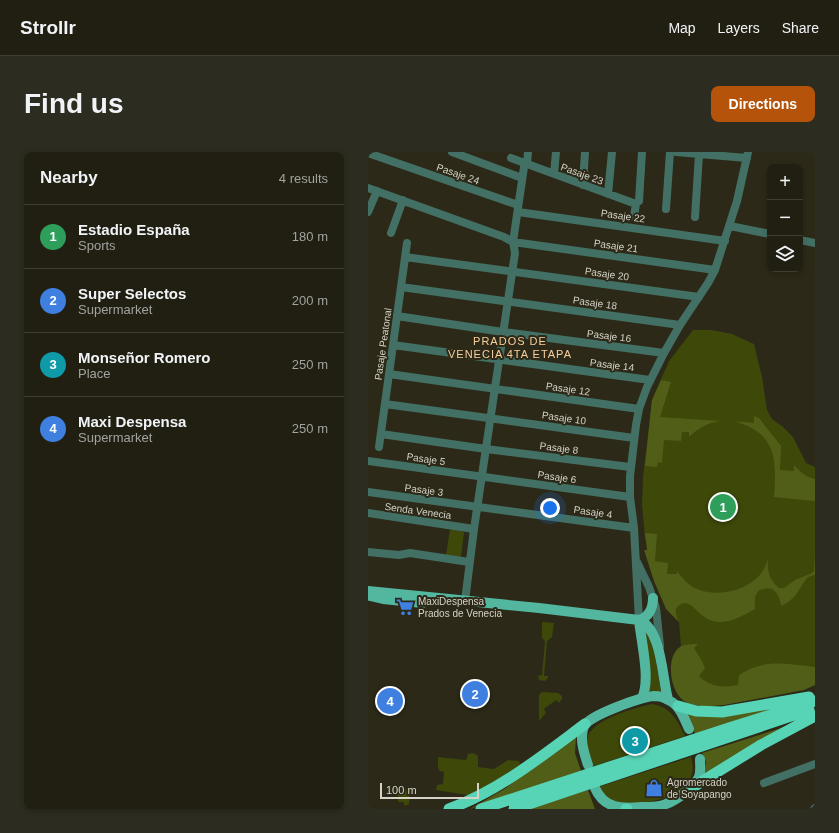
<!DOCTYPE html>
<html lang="en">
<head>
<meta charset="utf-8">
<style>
  :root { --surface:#211f12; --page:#2d2c20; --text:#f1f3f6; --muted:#a2a29f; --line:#3e3d32; --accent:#b45309 }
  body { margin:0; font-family:Arial,sans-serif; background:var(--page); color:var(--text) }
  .controls { position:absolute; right:12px; top:12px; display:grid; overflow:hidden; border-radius:8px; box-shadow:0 2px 6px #0003 }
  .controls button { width:36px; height:36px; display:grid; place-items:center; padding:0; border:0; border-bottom:1px solid var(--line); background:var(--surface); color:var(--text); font:20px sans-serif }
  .scale { position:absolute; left:12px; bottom:10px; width:99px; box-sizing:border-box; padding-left:4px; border:2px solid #d5d3c8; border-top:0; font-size:11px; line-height:14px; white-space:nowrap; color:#d5d3c8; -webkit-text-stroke:3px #2c2918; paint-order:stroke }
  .you { position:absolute; left:182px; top:356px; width:14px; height:14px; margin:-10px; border:3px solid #fff; border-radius:50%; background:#1a73e8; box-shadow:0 0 0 6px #1a73e833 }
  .badge { display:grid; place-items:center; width:26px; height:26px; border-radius:50%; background:var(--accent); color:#fff; font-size:13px; font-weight:700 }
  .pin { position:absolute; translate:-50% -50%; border:2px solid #fff; box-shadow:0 1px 4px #0006 }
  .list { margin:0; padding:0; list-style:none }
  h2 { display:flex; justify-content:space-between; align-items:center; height:52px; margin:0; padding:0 16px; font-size:17px }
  h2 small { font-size:13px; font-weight:400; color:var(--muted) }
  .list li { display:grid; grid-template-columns:26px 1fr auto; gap:12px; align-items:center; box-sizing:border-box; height:64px; padding:0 16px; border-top:1px solid var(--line) }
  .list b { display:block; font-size:15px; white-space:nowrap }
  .list p { margin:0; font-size:13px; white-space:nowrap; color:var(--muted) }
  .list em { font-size:13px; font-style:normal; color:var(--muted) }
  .icon { flex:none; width:22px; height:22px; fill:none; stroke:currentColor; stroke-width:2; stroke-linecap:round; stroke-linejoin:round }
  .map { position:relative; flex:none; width:447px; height:657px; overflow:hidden; border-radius:8px }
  header { display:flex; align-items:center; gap:24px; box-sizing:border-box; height:56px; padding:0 20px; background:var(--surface); border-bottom:1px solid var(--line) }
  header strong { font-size:19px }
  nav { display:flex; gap:22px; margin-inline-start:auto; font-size:14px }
  .intro { display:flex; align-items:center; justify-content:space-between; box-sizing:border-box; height:96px; padding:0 24px }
  h1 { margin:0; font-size:28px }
  .button { padding:10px 18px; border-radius:8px; background:var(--accent); color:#fff; font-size:14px; font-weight:700 }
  main { display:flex; gap:24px; padding:0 24px }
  aside { flex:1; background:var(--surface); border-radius:8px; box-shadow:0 2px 6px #0003 }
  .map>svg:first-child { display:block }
  .green { fill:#3d4809 }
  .forest { fill:#515e17 }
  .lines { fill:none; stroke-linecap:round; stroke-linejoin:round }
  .minor { stroke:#437064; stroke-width:8 }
  .major { stroke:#53b79f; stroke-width:10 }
  .highway { stroke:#57d3b6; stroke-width:11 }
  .labels { text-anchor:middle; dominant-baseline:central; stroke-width:4; stroke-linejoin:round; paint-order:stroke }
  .street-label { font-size:10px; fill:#d5d3c8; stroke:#2c2918 }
  .poi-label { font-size:10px; fill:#d5d3c8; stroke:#2c2918; text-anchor:start }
  .neighbourhood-label { font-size:11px; letter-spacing:1px; fill:#f8ce9c; stroke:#2c2918 }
</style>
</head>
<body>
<header>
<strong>Strollr</strong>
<nav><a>Map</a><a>Layers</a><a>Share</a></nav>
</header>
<div class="intro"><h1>Find us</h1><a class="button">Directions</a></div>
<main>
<aside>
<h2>Nearby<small>4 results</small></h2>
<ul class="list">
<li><span class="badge" style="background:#2e9e5b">1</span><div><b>Estadio España</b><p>Sports</p></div><em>180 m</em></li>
<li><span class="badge" style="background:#3f7fe0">2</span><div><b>Super Selectos</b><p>Supermarket</p></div><em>200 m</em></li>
<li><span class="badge" style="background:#0f9aa8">3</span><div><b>Monseñor Romero</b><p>Place</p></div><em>250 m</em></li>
<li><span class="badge" style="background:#3f7fe0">4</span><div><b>Maxi Despensa</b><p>Supermarket</p></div><em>250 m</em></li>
</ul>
</aside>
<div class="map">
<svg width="447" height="657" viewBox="0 0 447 657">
  <rect width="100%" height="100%" fill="#2c2918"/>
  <!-- green -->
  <path class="green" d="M325 178H343L364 182 386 192 394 225 399 258 404 267 415 275 425 285 438 311 447 315V529L343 545 309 501 313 494 311 470 303 462 277 386 274 353 275 325 284 248 301 209Z
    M82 377 96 380 93 405 78 403Z
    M174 470 186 471 184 485 179 489 176 524H180V526L177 529 171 528 170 524 174 523 177 489 174 486Z
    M277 480H278L284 489 294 543 282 540Z
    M174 540 190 541 194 544V547L191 551 188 548 176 557 178 561 171 569V543Z
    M284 552C303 555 309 568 317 584L223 615C222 608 218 593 219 587 223 567 267 556 284 552Z
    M105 601 110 604V615L126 617 140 608 151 609 153 614 105 644 68 638 69 633 75 632 76 620 72 619 70 616V605L98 608 100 602Z
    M323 605C333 636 299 647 276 651 269 653 258 655 251 652 242 649 235 643 230 635Z
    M30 637H39L42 639 41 652 37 654 35 650H30Z"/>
  <!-- forest -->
  <path class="forest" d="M293 228 303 230 292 265 352 269C340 271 330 276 321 285V280H314L313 289 296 288 294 311 290 310 289 315 277 314 284 248Z
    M386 264 391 266 413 294 412 318 426 319V313C431 319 439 326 447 327V349L406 345C409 306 408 280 365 269L386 271Z
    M277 381 289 382 287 409 300 411 299 422H309V419C314 426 321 434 329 437 355 448 398 434 400 403 399 417 400 427 411 436H416L427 428 444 421 446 419 447 401V423L440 425C429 438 430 446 413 454 412 444 407 433 395 437 392 438 391 438 389 441 386 445 387 452 387 457 371 466 352 477 335 464 328 459 326 453 317 451 306 453 306 461 311 470L298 457 286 429 276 398H279Z
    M330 492 326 496 334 509 337 516 331 524C342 535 355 536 370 533L371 523C397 506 418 512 447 515V533L436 538 356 553C344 554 326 556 316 549 302 540 297 505 312 495 316 492 325 492 330 492Z
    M426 550 328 583 317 561 342 565 356 564Z
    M426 572 336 624 338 610 334 601Z
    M206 586H208L207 601 213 619 102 657 138 636 165 615Z
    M220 638 227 657H158Z"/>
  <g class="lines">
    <!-- minor -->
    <path class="minor" d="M84 0 154 26
      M308 0 379 6
      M0 1 150 53
      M143 6 268 52 266 64
      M159 12 160 0
      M156 15 145 90 347 118
      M186 22 188 0
      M215 33 217 0
      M0 36 136 85 145 90 147 101 106 377 97 449
      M240 42 244 0
      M271 49 274 0
      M298 57 302 0
      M0 60 9 39
      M150 60 357 89
      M327 65 331 2
      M362 74 402 82
      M23 81 35 48
      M432 88 447 91
      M37 105 331 145
      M33 135 312 173
      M29 164 135 180 296 201
      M25 193 282 228
      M21 222 271 257
      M17 252 266 286
      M13 282 118 297 262 315
      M11 295 39 91
      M0 309 262 345
      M0 340 266 376
      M0 361 106 377
      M0 400 31 403 42 401 101 410
      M269 410 281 435 288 456 292 494
      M271 468 266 376 262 345V324L268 273 271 257 279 235 296 201 312 173 340 131 347 118 369 49 380 0
      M396 631 447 612
      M446 657 447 656"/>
    <!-- major -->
    <path class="major" d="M0 439 171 456 271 468C294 477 294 526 300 547
      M2 444 15 447 55 451
      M271 468C273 489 283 528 274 546
      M271 468C281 465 285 456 285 446
      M220 613C216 601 211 586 216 574 222 563 273 545 286 544 290 544 296 545 300 548 312 553 316 566 321 577
      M227 636C236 657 254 657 274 655 281 655 291 655 298 652 309 648 326 635 331 625 333 620 332 614 332 607"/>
    <!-- highway -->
    <path class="highway" d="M310 554 328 559 354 560 441 545
      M325 635 393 593 447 564
      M81 657C132 638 174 604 217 572
      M113 657 361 576 447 549
      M146 657 441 558
      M258 657H259"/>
  </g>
  <!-- icons -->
  <defs>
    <g id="supermarket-bare" transform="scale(1.38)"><path d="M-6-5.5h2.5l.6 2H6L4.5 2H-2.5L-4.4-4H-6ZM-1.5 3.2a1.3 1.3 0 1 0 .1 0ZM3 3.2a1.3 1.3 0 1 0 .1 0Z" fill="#3f7fe0" stroke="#2c2918" stroke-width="2.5" paint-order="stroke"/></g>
    <g id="shop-bare" transform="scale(1.38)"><path d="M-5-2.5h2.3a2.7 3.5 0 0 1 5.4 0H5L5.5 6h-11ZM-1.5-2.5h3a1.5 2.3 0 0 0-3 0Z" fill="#3f7fe0" stroke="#2c2918" stroke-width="2.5" paint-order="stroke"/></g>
  </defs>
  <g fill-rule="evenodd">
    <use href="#supermarket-bare" x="37" y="455"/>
    <use href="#shop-bare" x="286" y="636"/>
  </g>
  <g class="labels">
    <!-- street labels -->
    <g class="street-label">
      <text transform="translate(90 22) rotate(19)">Pasaje 24</text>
      <text transform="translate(214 22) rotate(20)">Pasaje 23</text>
      <text transform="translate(255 64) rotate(8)">Pasaje 22</text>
      <text transform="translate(248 94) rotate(8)">Pasaje 21</text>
      <text transform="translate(239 122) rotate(8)">Pasaje 20</text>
      <text transform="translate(227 151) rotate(8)">Pasaje 18</text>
      <text transform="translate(241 184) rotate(7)">Pasaje 16</text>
      <text transform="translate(15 192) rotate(-82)">Pasaje Peatonal</text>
      <text transform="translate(244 213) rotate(7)">Pasaje 14</text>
      <text transform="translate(200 237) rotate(8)">Pasaje 12</text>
      <text transform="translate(196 266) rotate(8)">Pasaje 10</text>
      <text transform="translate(191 296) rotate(7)">Pasaje 8</text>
      <text transform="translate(58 307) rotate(8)">Pasaje 5</text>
      <text transform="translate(189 325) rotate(8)">Pasaje 6</text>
      <text transform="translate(56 338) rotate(7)">Pasaje 3</text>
      <text transform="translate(50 359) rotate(8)">Senda Venecia</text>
      <text transform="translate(225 360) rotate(8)">Pasaje 4</text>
    </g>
    <!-- poi labels -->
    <g class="poi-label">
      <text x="50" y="449">MaxiDespensa<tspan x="50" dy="12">Prados de Venecia</tspan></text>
      <text x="299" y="630">Agromercado<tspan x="299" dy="12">de Soyapango</tspan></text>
    </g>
    <!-- neighbourhood labels -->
    <g class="neighbourhood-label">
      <text x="142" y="189">PRADOS DE<tspan x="142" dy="13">VENECIA 4TA ETAPA</tspan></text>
    </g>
  </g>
</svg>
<div class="controls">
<button>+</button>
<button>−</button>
<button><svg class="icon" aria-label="layers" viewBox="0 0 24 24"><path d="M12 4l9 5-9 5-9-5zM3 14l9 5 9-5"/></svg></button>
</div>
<div class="scale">100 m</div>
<div class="you"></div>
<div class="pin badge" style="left:355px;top:355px;background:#2e9e5b">1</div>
<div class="pin badge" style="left:107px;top:542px;background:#3f7fe0">2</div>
<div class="pin badge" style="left:267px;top:589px;background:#0f9aa8">3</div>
<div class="pin badge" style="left:22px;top:549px;background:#3f7fe0">4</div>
</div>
</main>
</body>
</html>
